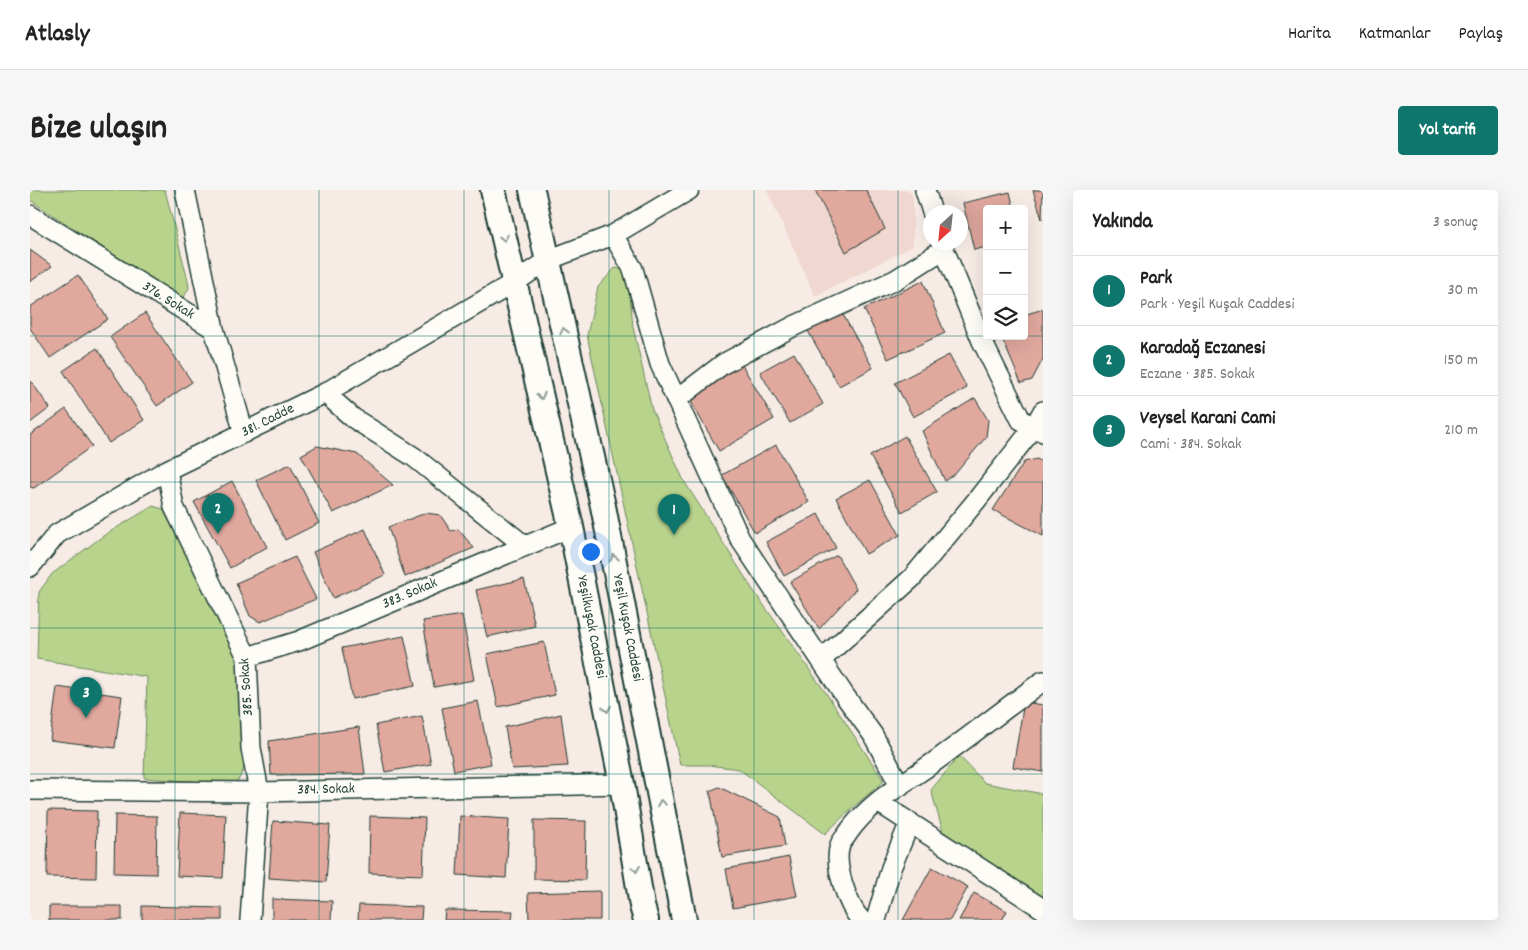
<!DOCTYPE html>
<html lang="tr">
<head>
<meta charset="utf-8">
<style>
  :root { --surface:#fff; --page:#f6f6f6; --text:#222; --muted:#767676; --line:#e0e0e0; --accent:#0f766e }
  body { margin:0; font-family:Dekko,sans-serif; background:var(--page); color:var(--text) }
  .controls { position:absolute; right:15px; top:15px; display:grid; overflow:hidden; border-radius:5px; box-shadow:0 5px 20px #0002 }
  .controls button { width:45px; height:45px; display:grid; place-items:center; padding:0; border:0; border-bottom:1px solid var(--line); background:var(--surface); color:var(--text); font:25px sans-serif }
  .compass { position:absolute; left:893px; top:15px; width:45px; height:45px; border-radius:50%; background:var(--surface); box-shadow:0 5px 20px #0002; rotate:207deg }
  .you { position:absolute; left:560px; top:361px; width:18px; height:18px; margin:-12px; border:4px solid #fff; border-radius:50%; background:#1a73e8; box-shadow:0 0 0 8px #1a73e833 }
  .badge { display:grid; place-items:center; width:32px; height:32px; border-radius:50%; background:var(--accent); color:#fff; font-size:16px; font-weight:700 }
  .pin { position:absolute; translate:-50% -41px; filter:drop-shadow(0 1px 2px #0008) }
  .pin::after { content:''; position:absolute; top:26px; width:18px; height:15px; background:inherit; clip-path:polygon(0 0,100% 0,50% 100%) }
  .list { margin:0; padding:0; list-style:none }
  h2 { display:flex; justify-content:space-between; align-items:center; height:65px; margin:0; padding:0 20px; font-size:21px }
  h2 small { font-size:16px; font-weight:400; color:var(--muted) }
  .list li { display:grid; grid-template-columns:32px 1fr auto; gap:15px; align-items:center; box-sizing:border-box; height:70px; padding:0 20px; border-top:1px solid var(--line) }
  .list b { display:block; font-size:19px; white-space:nowrap }
  .list p { margin:0; font-size:16px; white-space:nowrap; color:var(--muted) }
  .list em { font-size:16px; font-style:normal; color:var(--muted) }
  .icon { flex:none; width:28px; height:28px; fill:none; stroke:currentColor; stroke-width:2; stroke-linecap:round; stroke-linejoin:round }
  .map { position:relative; flex:none; width:1013px; height:730px; overflow:hidden; border-radius:5px }
  header { display:flex; align-items:center; gap:30px; box-sizing:border-box; height:70px; padding:0 25px; background:var(--surface); border-bottom:1px solid var(--line) }
  header strong { font-size:24px }
  nav { display:flex; gap:28px; margin-inline-start:auto; font-size:18px }
  .intro { display:flex; align-items:center; justify-content:space-between; box-sizing:border-box; height:120px; padding:0 30px }
  h1 { margin:0; font-size:35px }
  .button { padding:12px 22px; border-radius:5px; background:var(--accent); color:#fff; font-size:18px; font-weight:700 }
  main { display:flex; gap:30px; padding:0 30px }
  aside { flex:1; background:var(--surface); border-radius:5px; box-shadow:0 5px 20px #0002 }
  .map>svg:first-child { display:block }
  .built { fill:#f0d7d0 }
  .green { fill:#b8d48c; stroke:#6c8860 }
  .building { fill:#e1a89e; stroke:#1f3d34 }
  .lines { fill:none; stroke-linecap:round; stroke-linejoin:round }
  .minor-casing { stroke:#1f3d34; stroke-width:22 }
  .major-casing { stroke:#1f3d34; stroke-width:28 }
  .minor { stroke:#fdfcf7; stroke-width:19 }
  .major { stroke:#fdfcf7; stroke-width:24 }
  .oneway { stroke:#8e9c96 }
  .grid { fill:none; stroke:#0f766e; stroke-width:1; stroke-opacity:0.55 }
  .labels { text-anchor:middle; dominant-baseline:central; stroke-width:4; stroke-linejoin:round; paint-order:stroke }
  .street-label { font-size:15px; fill:#1f3d34; stroke:#fdfcf7 }
</style>
</head>
<body>
<header>
<strong>Atlasly</strong>
<nav><a>Harita</a><a>Katmanlar</a><a>Paylaş</a></nav>
</header>
<div class="intro"><h1>Bize ulaşın</h1><a class="button">Yol tarifi</a></div>
<main>
<div class="map">
<svg width="1013" height="730" viewBox="0 0 1013 730">
  <rect width="100%" height="100%" fill="#f7ebe5"/>
  <filter id="ink" filterUnits="userSpaceOnUse"><feTurbulence type="fractalNoise" baseFrequency=".02" numOctaves="2"/><feDisplacementMap in="SourceGraphic" scale="10" xChannelSelector="R" yChannelSelector="G"/><feConvolveMatrix kernelMatrix="1 2 1 2 8 2 1 2 1" color-interpolation-filters="sRGB"/></filter>
  <g filter="url(#ink)">
    <!-- built -->
    <path class="built" d="M737 0H879L883 7V56L785 106Z"/>
    <!-- green -->
    <path class="green" d="M0 0H135L158 91 159 98 153 109 136 99 0 10Z
      M585 78 598 80 603 137 622 220 654 291 723 400 796 503 854 591 822 618 795 644 709 579 678 575H650L557 145 568 97Z
      M123 316 133 319 207 465 211 499 215 576 209 589 202 594 114 588 117 487 7 469 9 402 22 384 73 346Z
      M929 566 955 593 1013 604V712L915 649 901 600Z"/>
    <!-- building -->
    <path class="building" d="M785 0H836L855 39 816 62Z
      M1003 0H1013L1012 29Z
      M980 2 984 19H957V57L944 60 933 13Z
      M0 60 22 76 0 92Z
      M48 85 78 129 20 168 0 138V117Z
      M893 91 915 143 858 169 834 119Z
      M1013 119V169L1002 190 991 193 971 146H994V125Z
      M115 123 162 192 127 216 80 147Z
      M812 123 843 178 809 196 778 141Z
      M67 158 114 230 79 253 33 181Z
      M764 163 793 214 760 233 730 182Z
      M919 165 937 198 883 227 865 193Z
      M712 175 744 229 689 261 661 212 664 203Z
      M0 190 20 218 0 233Z
      M945 208 958 230 956 247 925 284 915 291 892 241Z
      M36 219 62 256 4 298 0 297V245Z
      M875 246 907 302 872 322 840 266Z
      M746 255 779 312 725 343 692 285Z
      M287 256 327 264 363 295 303 323 271 265Z
      M1007 269 1013 273V346L963 320 994 272Z
      M260 274 289 333 255 350 226 290Z
      M840 290 870 345 836 364 806 308Z
      M202 291 237 357 200 378 164 312Z
      M396 323 410 325 421 341 428 339 444 358 375 387 358 337Z
      M788 324 806 358 754 386 736 352Z
      M335 339 355 385 303 408 283 362Z
      M807 365 826 399 789 439 760 392Z
      M265 367 286 409 230 432 220 426 206 393Z
      M494 389 505 436 457 447 446 400Z
      M432 425 444 490 404 497 393 431Z
      M374 446 385 496 322 509 312 458Z
      M514 452 525 505 468 517 457 464Z
      M27 497 92 506 85 558 20 550Z
      M448 511 461 574 424 581 412 518Z
      M994 512 1013 515V582L983 577Z
      M531 524 538 576 482 579 475 537Z
      M392 526 401 574 355 582 346 535Z
      M329 537 335 584 241 585 239 551Z
      M689 597 750 627 755 656 692 667 680 601Z
      M18 620 67 621 66 688 17 687Z
      M150 623 196 625 193 688 147 686Z
      M85 625 127 626 126 684 84 683Z
      M340 626 395 628 393 685 339 683Z
      M430 626 479 629 476 688 427 685Z
      M504 630 556 631 555 690 504 689Z
      M243 631 300 635 296 692 239 688Z
      M759 667 767 706 703 718 696 679Z
      M902 677 938 697 920 730H873Z
      M570 701V730H499L498 703Z
      M944 703 977 721 972 730H929Z
      M242 709 302 711 301 730H242Z
      M329 715 392 717 391 730H328Z
      M19 716H92V730H19Z
      M112 716 192 718V730H112Z
      M415 720 483 721 482 730H414Z"/>
    <g class="lines">
      <!-- minor casing -->
      <g class="minor-casing">
        <path id="minor" d="M155 0 184 139
          M895 0 902 22
          M0 25 184 139 214 243
          M583 45 603 79 630 174 710 349 815 506 843 545 870 596
          M911 52 952 151 991 230 1013 242
          M295 203 323 228 384 267 495 356
          M646 210 693 174 764 136 865 90 914 59
          M137 280 144 317 217 467 221 558 229 602 220 730
          M0 377 27 344 137 280 295 203 485 92 518 70 583 45 659 0
          M217 467 269 451 541 337
          M791 470 882 388 946 311 1004 237 1013 221
          M0 600 229 602 592 594
          M848 612 1013 719
          M831 730C818 716 803 675 810 655 811 651 816 647 818 643 842 608 883 589 915 564 948 540 980 515 1013 491
          M846 730 861 678 880 632"/>
      </g>
      <!-- major casing -->
      <g class="major-casing">
        <path id="major" d="M463 0 541 337 592 594 612 716 616 730
          M502 0 573 316 654 730"/>
      </g>
      <!-- minor -->
      <use href="#minor" class="minor"/>
      <!-- major -->
      <use href="#major" class="major"/>
    </g>
    <!-- one-way arrows -->
    <defs><path id="oneway-chevron" d="M-2-3.5L2.5 0L-2 3.5" fill="none" stroke-width="1.6" stroke-linecap="round" stroke-linejoin="round" transform="scale(1.25)"/></defs>
    <g class="oneway">
      <use href="#oneway-chevron" transform="translate(474 48) rotate(77)"/>
      <use href="#oneway-chevron" transform="translate(534 141) rotate(-103)"/>
      <use href="#oneway-chevron" transform="translate(511 206) rotate(77)"/>
      <use href="#oneway-chevron" transform="translate(584 368) rotate(-101)"/>
      <use href="#oneway-chevron" transform="translate(577 519) rotate(79)"/>
      <use href="#oneway-chevron" transform="translate(631 613) rotate(-101)"/>
      <use href="#oneway-chevron" transform="translate(606 679) rotate(81)"/>
    </g>
  </g>
  <!-- grid -->
  <path class="grid" d="M145 0V730M289 0V730M434 0V730M579 0V730M724 0V730M868 0V730M0 146H957M994 146H1013M0 292H1013M0 438H1013M0 584H1013"/>
  <g class="labels">
    <!-- street labels -->
    <g class="street-label">
      <text transform="translate(138 111) rotate(32)">376. Sokak</text>
      <text transform="translate(238 231) rotate(-27)">381. Cadde</text>
      <text transform="translate(380 404) rotate(-23)">383. Sokak</text>
      <text transform="translate(561 437) rotate(79)">Yeşilkuşak Caddesi</text>
      <text transform="translate(597 438) rotate(79)">Yeşil Kuşak Caddesi</text>
      <text transform="translate(217 497) rotate(-94)">385. Sokak</text>
      <text transform="translate(296 600) rotate(-1)">384. Sokak</text>
    </g>
  </g>
</svg>
<div class="controls">
<button>+</button>
<button>−</button>
<button><svg class="icon" aria-label="layers" viewBox="0 0 24 24"><path d="M12 4l9 5-9 5-9-5zM3 14l9 5 9-5"/></svg></button>
</div>
<svg class="compass" viewBox="-18 -18 36 36"><path d="M0-13l5 13h-10z" fill="#e53935"/><path d="M0 13l5-13h-10z" fill="#767676"/></svg>
<div class="you"></div>
<div class="pin badge" style="left:644px;top:345px">1</div>
<div class="pin badge" style="left:188px;top:344px">2</div>
<div class="pin badge" style="left:56px;top:528px">3</div>
</div>
<aside>
<h2>Yakında<small>3 sonuç</small></h2>
<ul class="list">
<li><span class="badge">1</span><div><b>Park</b><p>Park · Yeşil Kuşak Caddesi</p></div><em>30 m</em></li>
<li><span class="badge">2</span><div><b>Karadağ Eczanesi</b><p>Eczane · 385. Sokak</p></div><em>150 m</em></li>
<li><span class="badge">3</span><div><b>Veysel Karani Cami</b><p>Cami · 384. Sokak</p></div><em>210 m</em></li>
</ul>
</aside>
</main>
</body>
</html>
